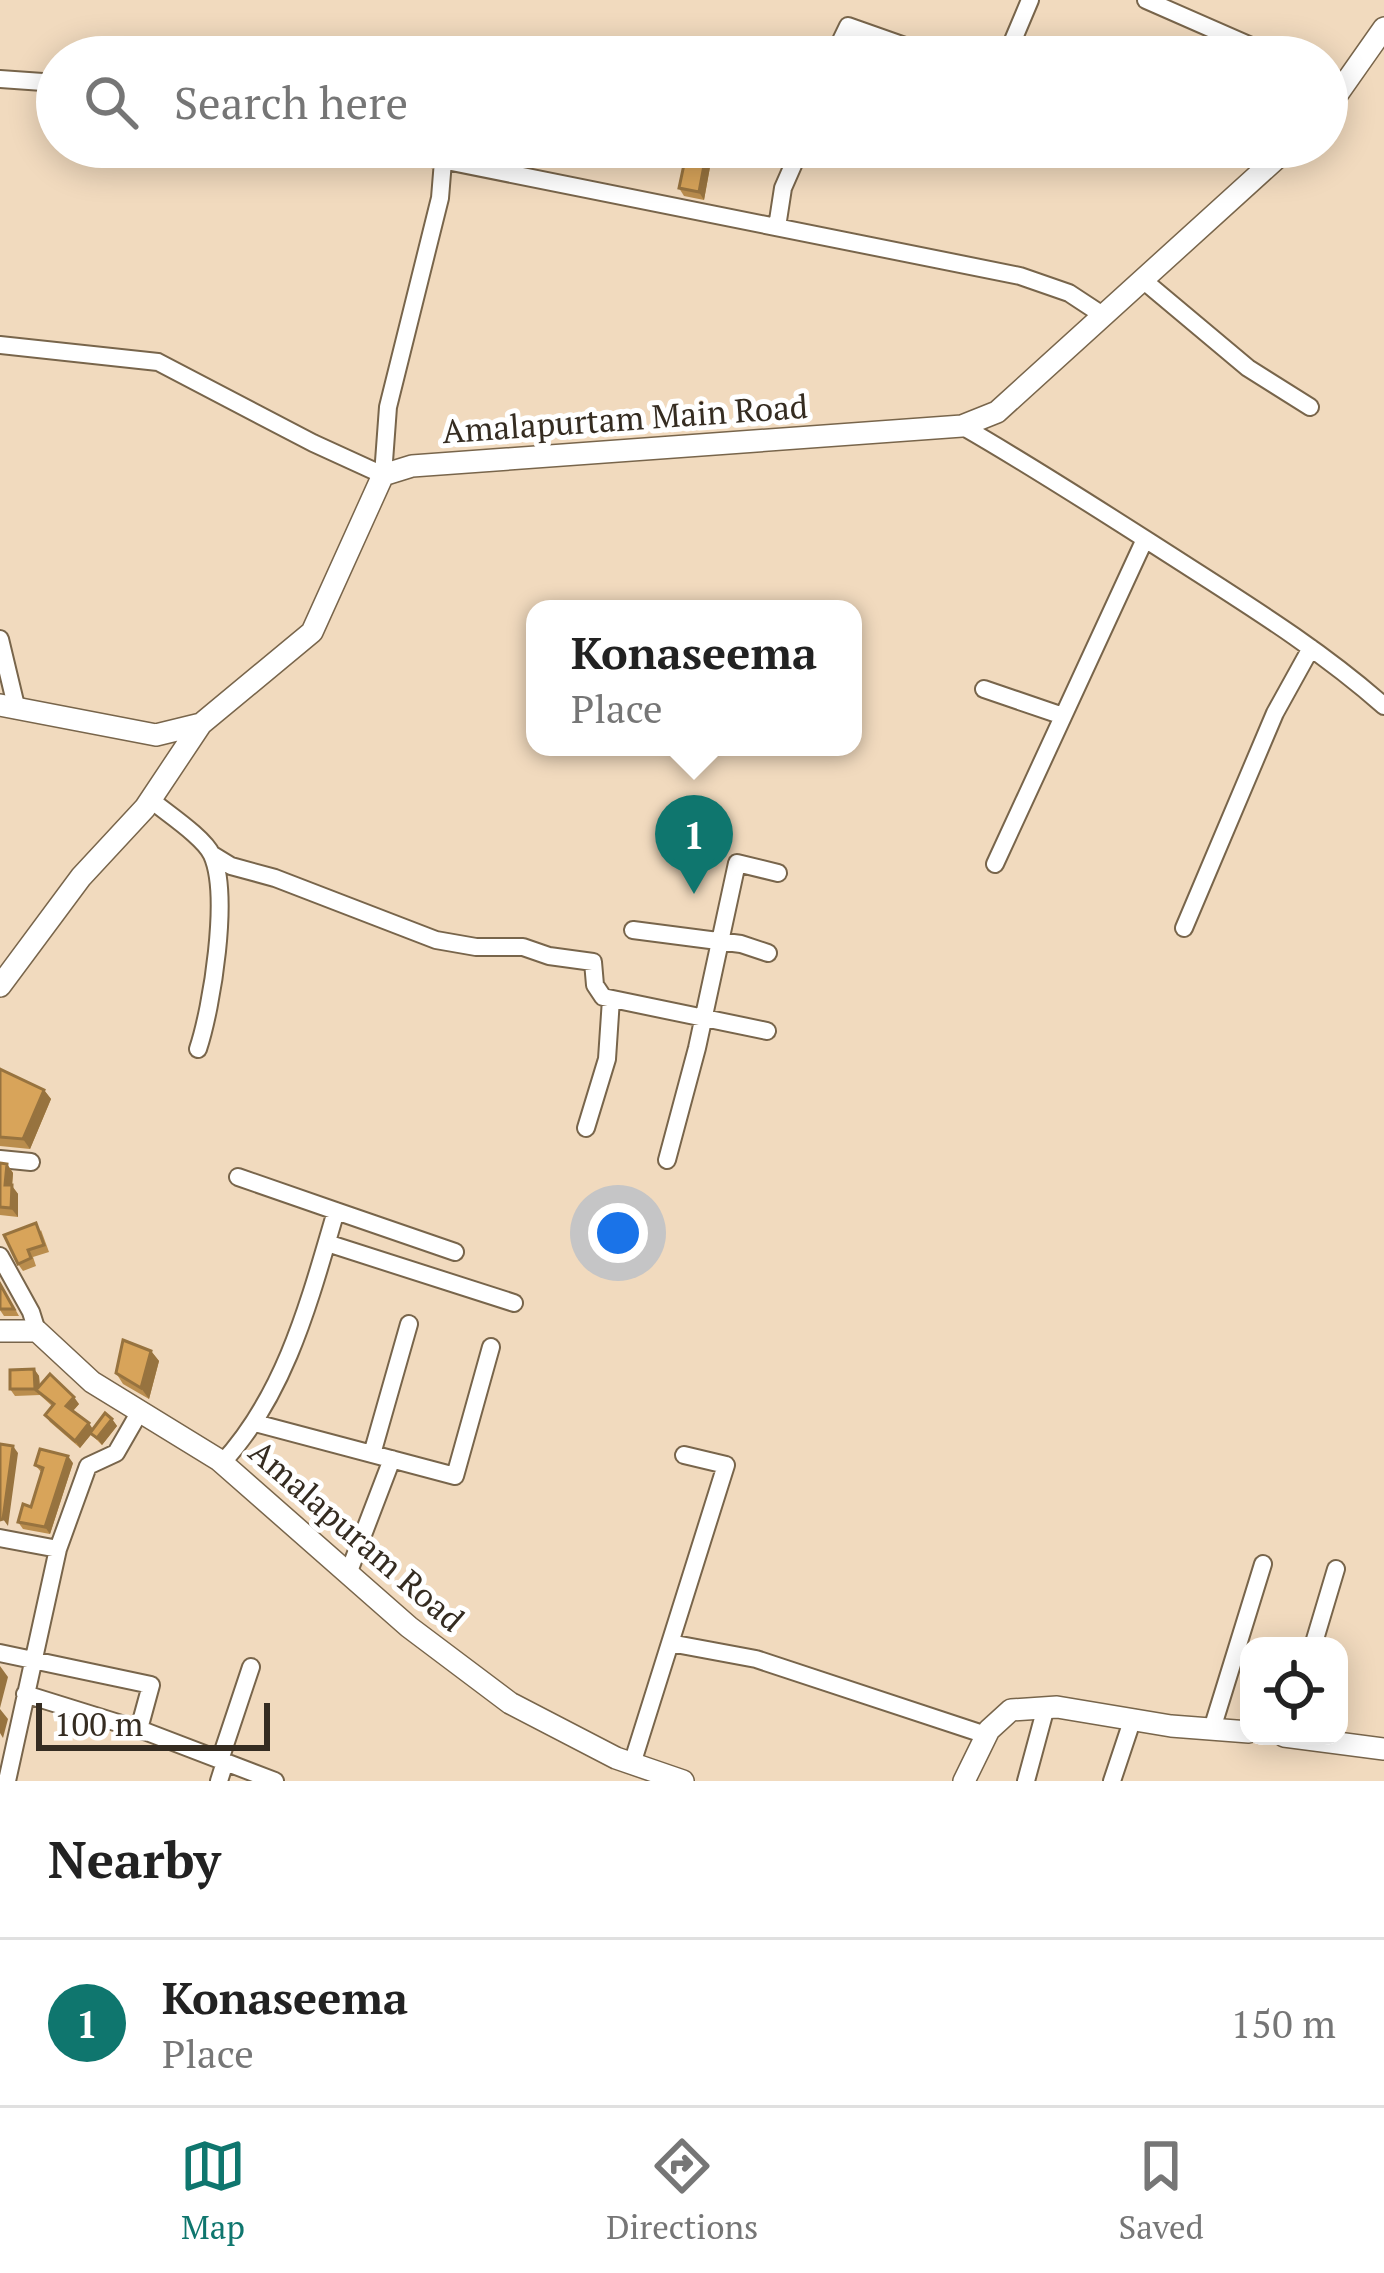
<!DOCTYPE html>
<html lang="en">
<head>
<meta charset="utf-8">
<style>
  :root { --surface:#fff; --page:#f2f2f2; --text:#222; --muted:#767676; --line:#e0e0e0; --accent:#0f766e }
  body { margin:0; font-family:"PT Serif",serif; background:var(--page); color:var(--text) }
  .controls { position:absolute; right:36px; bottom:36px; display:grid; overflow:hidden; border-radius:24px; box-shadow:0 6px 30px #0003 }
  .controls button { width:108px; height:108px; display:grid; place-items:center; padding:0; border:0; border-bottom:3px solid var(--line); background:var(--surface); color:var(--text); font:60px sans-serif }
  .scale { position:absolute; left:36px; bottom:30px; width:234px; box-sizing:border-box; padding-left:12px; border:6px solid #352c21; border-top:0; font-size:33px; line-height:42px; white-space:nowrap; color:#352c21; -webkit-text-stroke:9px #fff; paint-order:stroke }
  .you { position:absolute; left:618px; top:1233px; width:42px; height:42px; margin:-30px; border:9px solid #fff; border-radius:50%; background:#1a73e8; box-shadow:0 0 0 18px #1a73e833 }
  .badge { display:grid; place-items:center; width:78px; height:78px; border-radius:50%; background:var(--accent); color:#fff; font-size:39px; font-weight:700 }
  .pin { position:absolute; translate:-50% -99px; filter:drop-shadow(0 3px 6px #0008) }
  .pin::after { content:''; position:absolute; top:63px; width:42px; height:36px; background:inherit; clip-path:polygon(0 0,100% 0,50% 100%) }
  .popup { position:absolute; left:526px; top:600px; width:336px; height:156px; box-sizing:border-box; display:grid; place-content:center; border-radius:24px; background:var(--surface); filter:drop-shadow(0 3px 9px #0005); font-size:39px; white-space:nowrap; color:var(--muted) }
  .popup b { font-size:45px; color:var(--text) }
  .popup::after { content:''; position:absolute; left:50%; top:100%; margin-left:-24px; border:24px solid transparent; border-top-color:var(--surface) }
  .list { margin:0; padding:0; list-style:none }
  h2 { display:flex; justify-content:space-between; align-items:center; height:156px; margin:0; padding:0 48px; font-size:51px }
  h2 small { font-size:39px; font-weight:400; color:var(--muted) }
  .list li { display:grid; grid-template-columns:78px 1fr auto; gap:36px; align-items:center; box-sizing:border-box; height:168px; padding:0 48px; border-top:3px solid var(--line) }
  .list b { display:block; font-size:45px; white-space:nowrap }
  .list p { margin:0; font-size:39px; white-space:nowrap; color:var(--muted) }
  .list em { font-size:39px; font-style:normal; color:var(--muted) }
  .icon { flex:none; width:66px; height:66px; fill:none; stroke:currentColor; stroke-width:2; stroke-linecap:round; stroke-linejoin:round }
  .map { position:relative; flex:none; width:1384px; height:1781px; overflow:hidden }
  .search { position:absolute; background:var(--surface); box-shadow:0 6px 30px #0003; left:36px; right:36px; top:36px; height:132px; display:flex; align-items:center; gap:30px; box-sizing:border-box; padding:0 42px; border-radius:66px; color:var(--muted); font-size:45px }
  .sheet { height:324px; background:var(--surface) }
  nav { display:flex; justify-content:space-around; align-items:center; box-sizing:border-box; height:168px; border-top:3px solid var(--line); background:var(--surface); font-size:33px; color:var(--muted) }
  nav a { display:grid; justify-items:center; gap:6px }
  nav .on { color:var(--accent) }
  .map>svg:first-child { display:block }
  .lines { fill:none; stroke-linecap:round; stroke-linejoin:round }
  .minor-casing { stroke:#78654b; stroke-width:20 }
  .tertiary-casing { stroke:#78654b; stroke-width:24 }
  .minor { stroke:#fff; stroke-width:16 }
  .tertiary { stroke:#fff; stroke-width:21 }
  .wall { fill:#ba8d4d }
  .shaded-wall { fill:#97733f }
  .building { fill:#d8a45a; stroke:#97733f; stroke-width:3 }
  .labels { text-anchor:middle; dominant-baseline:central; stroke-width:10; stroke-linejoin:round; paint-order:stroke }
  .street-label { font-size:33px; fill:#352c21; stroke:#fff }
</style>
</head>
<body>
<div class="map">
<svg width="1384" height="1781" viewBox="0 0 1384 1781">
  <rect width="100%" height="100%" fill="#f1dabe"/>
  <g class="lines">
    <!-- minor casing -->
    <g class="minor-casing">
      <path id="minor" d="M1146 0 1276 57
        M833 57 848 26 936 57
        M1006 57 1030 0
        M0 79 57 83
        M377 147 1020 276 1069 293 1104 316
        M777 227 783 188 801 147
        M1143 280 1248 368 1310 407
        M0 345 158 362 313 443 383 475 388 407 440 198 443 161
        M962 426C1037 469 1109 516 1181 562 1251 607 1322 651 1384 706
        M0 639 17 710
        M984 689 1063 716
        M150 799C165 812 204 837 212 855 230 895 212 1007 198 1049
        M213 855 231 866 275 878 436 940 476 947H523L549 956 593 962 595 985 603 997 767 1031
        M995 864 1145 539
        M1184 928 1275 713 1311 648
        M633 930 741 944 768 953
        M586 1128 607 1059 611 999
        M0 1159 31 1162
        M667 1160 697 1048 737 863 778 873
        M238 1177 336 1211
        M327 1243 514 1303
        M0 1256 31 1312 37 1331
        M255 1423 455 1476 491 1347
        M372 1454 409 1324
        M222 1463C286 1394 310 1299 336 1211L455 1252
        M0 1538 58 1549 88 1466 116 1453 139 1413
        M348 1574 392 1459
        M670 1643 756 1659 986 1735
        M1313 1646 1336 1569
        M0 1653 151 1685 139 1729
        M25 1694 147 1732 275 1781
        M1212 1729 1263 1564
        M220 1760 251 1667
        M632 1764 726 1465 684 1455
        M7 1781 58 1549
        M219 1781 225 1762
        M1026 1781 1046 1707
        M1112 1781 1133 1718"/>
    </g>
    <!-- tertiary casing -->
    <g class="tertiary-casing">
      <path id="tertiary" d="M1327 109 1384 28
        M0 705 156 735 201 724 312 632 383 475 412 466 962 426 997 412 1289 147
        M0 986 81 877 145 808 201 724
        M0 1331H37L92 1382 219 1460 409 1627 510 1703 616 1758 683 1781
        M1284 1736 1384 1749
        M964 1781 989 1730 1011 1710 1057 1707 1171 1726 1249 1732"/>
    </g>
    <!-- minor -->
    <use href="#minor" class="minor"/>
    <!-- tertiary -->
    <use href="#tertiary" class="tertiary"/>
  </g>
  <!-- wall -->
  <path class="wall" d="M710 167 704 200 684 196 679 188Z
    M0 1069 44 1090 51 1099 30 1149 0 1146Z
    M0 1163 7 1164 13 1173 12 1186 18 1194V1217L0 1215Z
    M41 1230 49 1252 33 1257 36 1266 23 1271 18 1264Z
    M0 1282 19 1316H4L0 1310Z
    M151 1351 159 1361 149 1399 123 1384 116 1373Z
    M34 1369 39 1376 40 1386 79 1404 73 1411 93 1429 112 1419 117 1426 102 1445 91 1434 80 1448 50 1422 45 1415 52 1406 40 1395 15 1396 10 1389Z
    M73 1463 50 1534 23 1529 18 1522 31 1507 42 1473 35 1465Z"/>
  <!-- shaded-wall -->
  <path class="shaded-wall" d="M705 160 710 167 704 200 699 192Z
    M44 1090 51 1099 30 1149 23 1139Z
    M7 1164 13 1173 12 1186 18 1194V1217L11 1208 5 1185Z
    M151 1351 159 1361 149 1399 141 1388Z
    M34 1369 39 1376 40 1393 36 1390 40 1396 35 1389Z
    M74 1397 79 1404 71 1413 66 1406Z
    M112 1419 117 1426 102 1445 97 1438Z
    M89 1423 94 1431 80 1448 75 1441Z
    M13 1446 18 1453 8 1526 3 1519Z
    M68 1456 73 1463 50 1534 45 1527Z
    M0 1666 8 1677 0 1708Z
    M0 1709 8 1719 3 1738 0 1733Z"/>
  <!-- building -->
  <path class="building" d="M686 155 705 160 699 192 679 188Z
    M0 1069 44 1090 23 1139 0 1137Z
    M0 1163 7 1164 5 1185H12L11 1208 0 1207Z
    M36 1223 44 1245 28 1250 31 1258 18 1264 4 1235Z
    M0 1284 14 1309H0Z
    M123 1340 151 1351 141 1388 116 1373Z
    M34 1369 35 1389H10V1370Z
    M50 1374 74 1397 66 1406 89 1423 75 1441 45 1415 54 1404 36 1390Z
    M105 1413 112 1419 97 1438 90 1433Z
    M0 1444 13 1446 3 1519 0 1520Z
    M40 1449 68 1456 45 1527 18 1522 23 1504 31 1507 43 1468 35 1465Z"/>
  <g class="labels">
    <!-- street labels -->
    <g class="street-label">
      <text transform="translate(625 418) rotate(-4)">Amalapurtam Main Road</text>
      <text transform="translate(357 1535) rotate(41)">Amalapuram Road</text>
    </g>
  </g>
</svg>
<div class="controls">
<button><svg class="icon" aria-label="locate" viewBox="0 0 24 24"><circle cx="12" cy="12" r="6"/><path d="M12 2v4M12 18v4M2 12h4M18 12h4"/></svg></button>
</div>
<div class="scale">100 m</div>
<div class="you"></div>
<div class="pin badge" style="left:694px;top:894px">1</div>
<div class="popup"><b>Konaseema</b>Place</div>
<div class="search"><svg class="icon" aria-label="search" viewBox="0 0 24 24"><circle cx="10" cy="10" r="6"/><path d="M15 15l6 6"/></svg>Search here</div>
</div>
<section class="sheet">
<h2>Nearby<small></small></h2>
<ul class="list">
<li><span class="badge">1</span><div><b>Konaseema</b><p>Place</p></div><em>150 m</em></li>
</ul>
</section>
<nav>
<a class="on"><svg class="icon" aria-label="map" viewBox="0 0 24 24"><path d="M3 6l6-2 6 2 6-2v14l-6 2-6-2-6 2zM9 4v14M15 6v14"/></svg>Map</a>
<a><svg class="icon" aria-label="directions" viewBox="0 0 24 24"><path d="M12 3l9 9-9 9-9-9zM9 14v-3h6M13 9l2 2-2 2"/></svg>Directions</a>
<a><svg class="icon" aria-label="saved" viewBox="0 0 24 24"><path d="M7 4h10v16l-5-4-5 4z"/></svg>Saved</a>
</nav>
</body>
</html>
